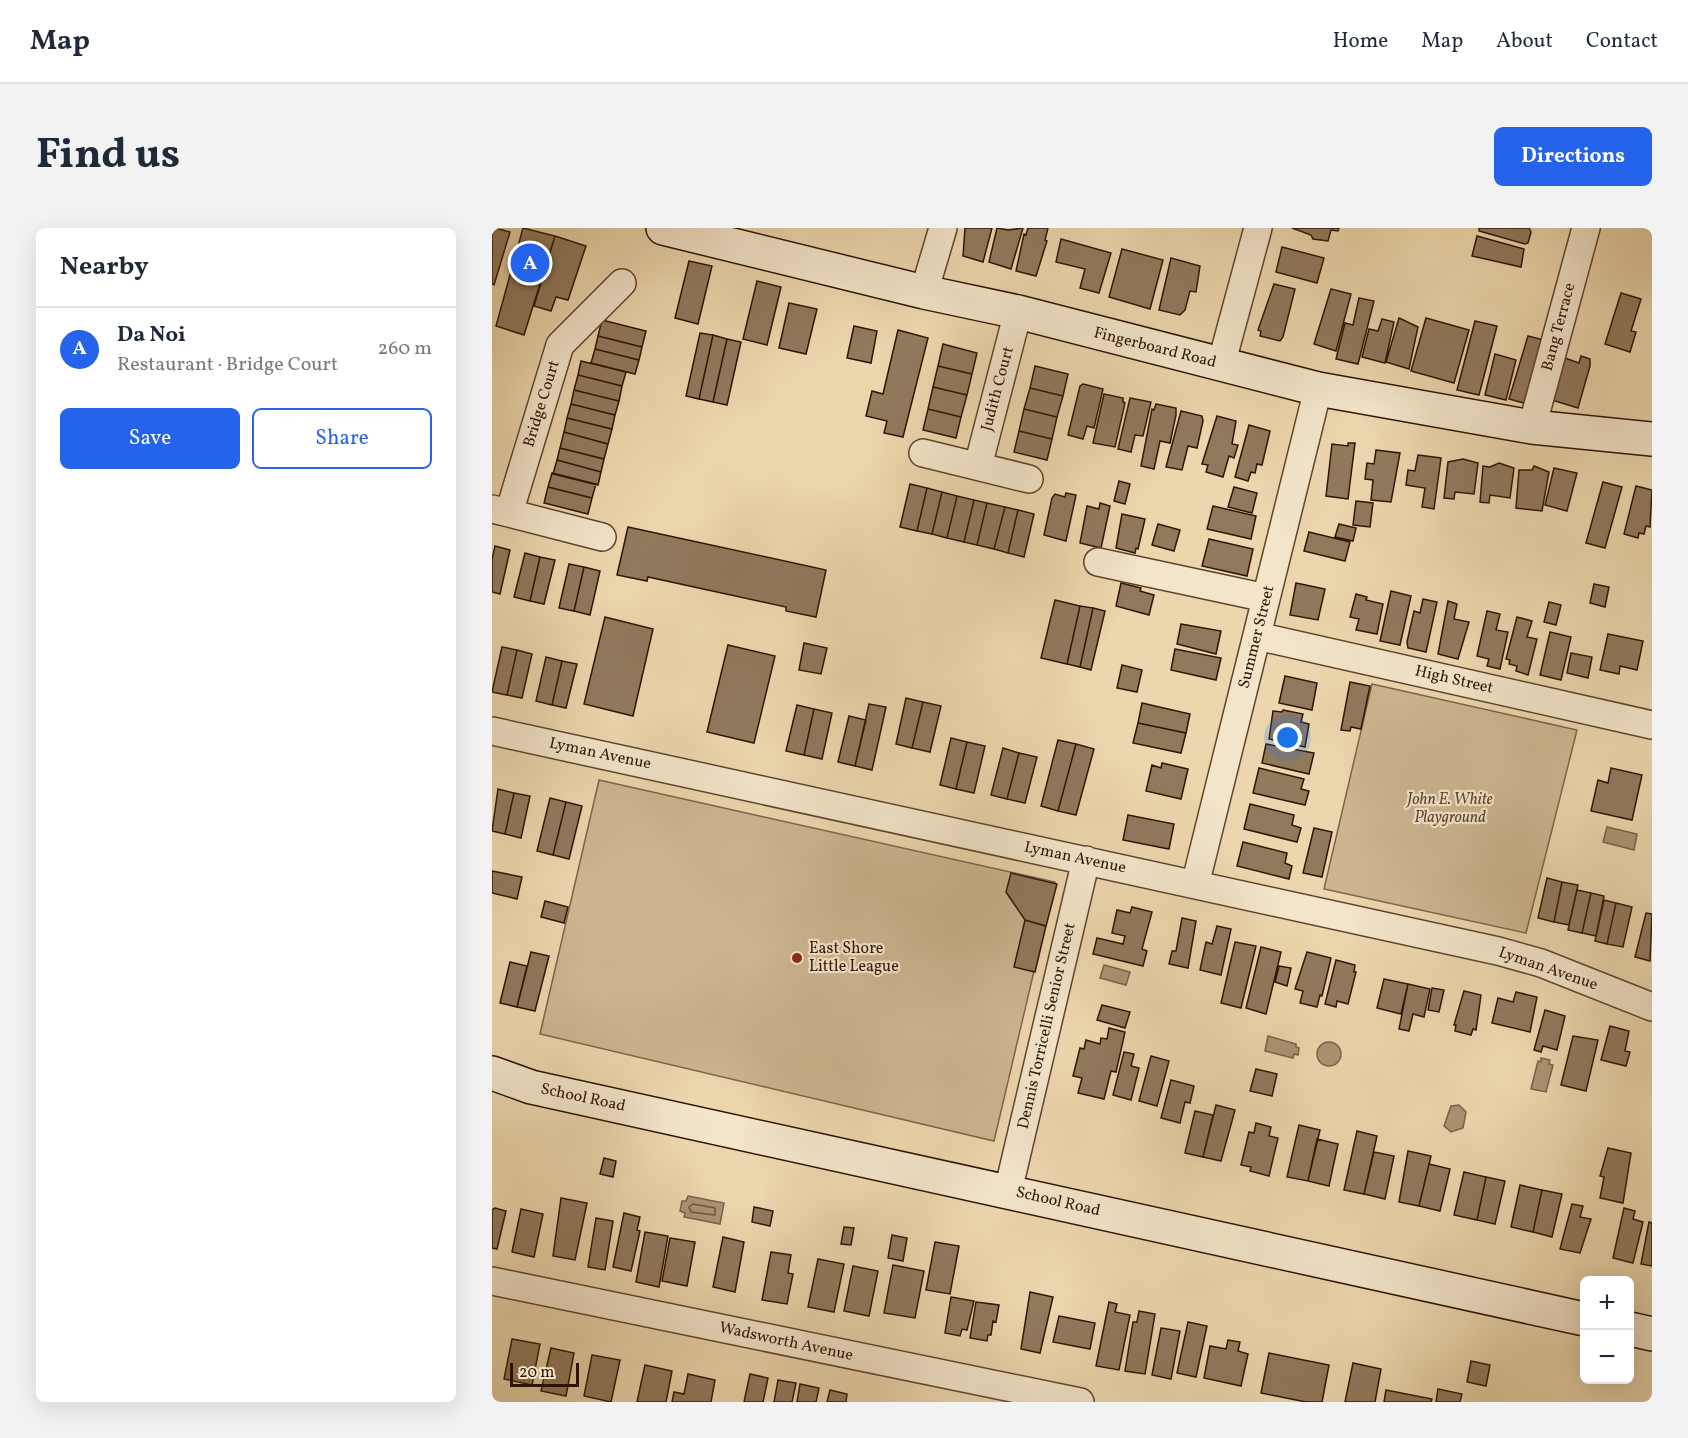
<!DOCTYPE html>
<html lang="en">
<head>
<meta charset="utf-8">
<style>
  :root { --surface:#fff; --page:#f2f2f3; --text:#1f2937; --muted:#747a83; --line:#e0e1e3; --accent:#2563eb }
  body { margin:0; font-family:Vollkorn,serif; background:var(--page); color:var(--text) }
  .controls { position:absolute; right:18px; bottom:18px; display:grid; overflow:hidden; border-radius:9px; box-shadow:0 6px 24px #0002 }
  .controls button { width:54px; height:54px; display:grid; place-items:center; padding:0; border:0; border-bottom:2px solid var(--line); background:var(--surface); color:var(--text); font:30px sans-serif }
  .scale { position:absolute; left:18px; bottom:15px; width:69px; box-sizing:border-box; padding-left:6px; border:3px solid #2f1404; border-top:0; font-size:16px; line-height:21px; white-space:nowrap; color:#2f1404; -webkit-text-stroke:4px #f3e4ca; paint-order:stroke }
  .you { position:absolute; left:796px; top:510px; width:21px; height:21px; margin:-15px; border:4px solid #fff; border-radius:50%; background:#1a73e8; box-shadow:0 0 0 9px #1a73e833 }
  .badge { display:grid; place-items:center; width:39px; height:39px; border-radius:50%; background:var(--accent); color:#fff; font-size:20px; font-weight:700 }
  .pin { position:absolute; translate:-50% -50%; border:3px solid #fff; box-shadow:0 2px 6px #0006 }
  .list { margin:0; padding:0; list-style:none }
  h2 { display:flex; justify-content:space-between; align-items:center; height:78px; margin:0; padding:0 24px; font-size:26px }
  h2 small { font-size:20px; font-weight:400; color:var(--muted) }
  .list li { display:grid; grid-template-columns:39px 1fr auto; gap:18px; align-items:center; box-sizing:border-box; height:84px; padding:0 24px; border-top:2px solid var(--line) }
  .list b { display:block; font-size:22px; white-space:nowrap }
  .list p { margin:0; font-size:20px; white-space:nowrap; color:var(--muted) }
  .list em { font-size:20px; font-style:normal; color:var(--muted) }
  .actions { display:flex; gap:12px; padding:18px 24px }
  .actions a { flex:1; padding:14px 0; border:2px solid var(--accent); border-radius:9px; text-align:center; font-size:21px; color:var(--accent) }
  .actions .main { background:var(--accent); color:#fff }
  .map { position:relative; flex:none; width:1160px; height:1174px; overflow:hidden; border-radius:9px }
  header { display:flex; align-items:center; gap:36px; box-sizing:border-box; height:84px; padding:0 30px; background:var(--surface); border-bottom:2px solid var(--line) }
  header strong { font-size:28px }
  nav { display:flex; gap:33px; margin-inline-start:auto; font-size:21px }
  .intro { display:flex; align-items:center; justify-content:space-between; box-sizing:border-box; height:144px; padding:0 36px }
  h1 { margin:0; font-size:42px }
  .button { padding:15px 27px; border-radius:9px; background:var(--accent); color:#fff; font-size:21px; font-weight:700 }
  main { display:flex; gap:36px; padding:0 36px }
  aside { flex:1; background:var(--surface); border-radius:9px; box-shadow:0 6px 24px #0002 }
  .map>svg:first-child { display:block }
  .green { fill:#ccb590; stroke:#7e644a; stroke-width:1.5 }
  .water { fill:#ac9474; stroke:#7a6147; stroke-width:1.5 }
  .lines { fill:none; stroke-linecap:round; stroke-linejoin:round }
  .shore { stroke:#6e543c; stroke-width:1.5 }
  .building { fill:#91795c; stroke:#2f1404; stroke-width:1.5 }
  .street-casing { stroke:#5e442e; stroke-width:30 }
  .secondary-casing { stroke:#2f1404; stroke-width:36 }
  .street { stroke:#f3e4ca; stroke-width:27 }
  .secondary { stroke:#f3e4ca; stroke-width:33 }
  .poi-dot { fill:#8f2418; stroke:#f3e4ca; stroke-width:2 }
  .labels { text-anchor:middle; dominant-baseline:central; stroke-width:4.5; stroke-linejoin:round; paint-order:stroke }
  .street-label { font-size:16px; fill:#2f1404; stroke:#f3e4ca }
  .park-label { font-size:16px; font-style:italic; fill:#5e442e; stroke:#f3e4ca }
  .poi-label { font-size:16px; fill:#2f1404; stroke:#f3e4ca; text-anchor:start }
</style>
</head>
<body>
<header>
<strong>Map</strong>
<nav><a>Home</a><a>Map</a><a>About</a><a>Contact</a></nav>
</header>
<div class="intro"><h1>Find us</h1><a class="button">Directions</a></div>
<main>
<aside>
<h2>Nearby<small></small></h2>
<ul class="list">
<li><span class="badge">A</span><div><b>Da Noi</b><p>Restaurant · Bridge Court</p></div><em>260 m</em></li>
</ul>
<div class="actions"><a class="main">Save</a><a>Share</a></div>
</aside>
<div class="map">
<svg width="1160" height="1174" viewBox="0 0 1160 1174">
  <rect width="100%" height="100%" fill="#ecd6ad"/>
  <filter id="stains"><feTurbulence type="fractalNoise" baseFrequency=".00333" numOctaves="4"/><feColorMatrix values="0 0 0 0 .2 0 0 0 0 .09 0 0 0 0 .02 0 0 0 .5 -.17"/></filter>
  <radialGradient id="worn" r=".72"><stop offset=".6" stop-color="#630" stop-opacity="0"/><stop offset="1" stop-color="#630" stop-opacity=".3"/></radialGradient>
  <!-- green -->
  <path class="green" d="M880 456 1085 502 1034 705 832 661Z
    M107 552 563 654 502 913 48 806Z"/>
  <!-- water -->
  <path class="water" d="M1115 599 1145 606 1142 622 1111 614Z
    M612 737 638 744 634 757 608 750Z
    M776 808 804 816V819L807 820 806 827 802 826 801 830 773 823Z
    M825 826a12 12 0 1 1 24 0a12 12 0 1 1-24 0Z
    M1049 830 1058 832 1057 836 1061 837 1054 864 1039 861 1046 833 1049 834Z
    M967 877 974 884 971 900 959 904 952 898 959 878Z
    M196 968 232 975 228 996 192 989 193 985 188 983 190 973H194Z"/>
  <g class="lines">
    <!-- shore -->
    <path class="shore" d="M201 976 223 980V987L199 984 197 979Z"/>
  </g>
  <!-- building -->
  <path class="building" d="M3 0 18 4 2 57 0 56V5Z
    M31 0 63 8 32 107 4 98Z
    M473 0H500L491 34 471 28Z
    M505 0 516 2 531 0 519 41 497 34Z
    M536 0H556L553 12 555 13 544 48 524 43 532 6 534 7Z
    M800 0H847L846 3 839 2 836 13 821 11 819 7Z
    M987 0H1037L1039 4 1036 15 1033 16 987 3Z
    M63 8 94 18 76 72 64 69 59 83 42 78Z
    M985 8 1032 21 1029 39 980 28Z
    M569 11 619 25 607 65 588 60 593 41 564 34Z
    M790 19 832 30 825 55 784 44Z
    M630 21 671 32 658 81 617 69Z
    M679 30 708 38 704 64 698 63 693 82 688 87 667 82Z
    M197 33 220 38 206 96 183 90Z
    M265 53 289 59 275 117 251 111Z
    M782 56 803 61 791 109 788 113 768 108 769 103 766 102Z
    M839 61 859 66 844 123 822 116Z
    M1129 65 1149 71 1139 103 1144 104 1138 124 1113 116Z
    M867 70 882 73 866 136 844 131 853 95 861 97Z
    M297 75 325 81 314 126 287 120Z
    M907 90 926 99 917 141 894 134Z
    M934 90 977 102 962 155 919 143Z
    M890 91 902 94 893 135 870 129 877 101 886 103Z
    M110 92 154 103 150 119 106 108Z
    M983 93 1005 98 987 167 965 162Z
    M362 98 385 103 379 135 355 130Z
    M406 102 436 110 411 209 392 205 395 193 374 188 380 163 391 166Z
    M208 105 221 107 207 171 194 168Z
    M221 107 235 111 221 174 207 171Z
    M106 108 150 119 147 132 103 121Z
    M1036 108 1052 112 1039 177 1017 171Z
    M235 111 249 114 235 177 221 174Z
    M451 116 485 125 480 146 446 138Z
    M103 121 147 132 143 146 99 135Z
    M1003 126 1024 132 1014 172 993 167Z
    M1089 128 1098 131V138L1086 180 1060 172 1073 130 1087 135Z
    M89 133 134 144 130 158 86 147Z
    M446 138 480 146 475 167 441 159Z
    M543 138 576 146 571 168 538 160Z
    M86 147 130 158 127 173 82 162Z
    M591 156 611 161 602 200 595 198 591 211 576 207 588 158Z
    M441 159 475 167 469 189 436 181Z
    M538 160 571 168 565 189 532 181Z
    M82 162 127 173 123 187 79 176Z
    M612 166 631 170V174L633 175 623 219 601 215Z
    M638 170 659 174 651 208 643 207 639 224 626 221Z
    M79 176 123 187 120 201 75 190Z
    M664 176 684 180V187L678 215 668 213 662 241 649 238 660 181 662 182Z
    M436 181 469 189 464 210 431 202Z
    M532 181 565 189 560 211 527 203Z
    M689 183 710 188 711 193 705 220 696 218 690 242 674 239Z
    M725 188 744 193 740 216 746 217 742 230 737 228 731 249 714 244 716 237 710 236Z
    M75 190 120 201 116 216 72 204Z
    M757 197 778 203 770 237 765 236 763 245 759 244 756 253 743 249Z
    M527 203 560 211 555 232 522 224Z
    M72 204 116 216 112 231 68 220Z
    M856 215H863L856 271 834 268 840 216 856 218Z
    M68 220 112 231 109 244 65 232Z
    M884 222 908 225 899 274 879 272 881 252 873 251 875 235 882 236Z
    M926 227 949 230 942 281 930 279 933 260 914 257 916 242 923 243Z
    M971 231 986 235 982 266 963 264 962 271 952 270 956 234Z
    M65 232 109 244 106 257 61 246Z
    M1007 235 1022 240 1018 270 998 267 997 275 988 274 991 238 998 239Z
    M1042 238 1057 244 1050 283 1024 280 1027 242H1040Z
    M1062 240 1085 245 1075 283 1053 277Z
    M60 245 104 256 100 270 56 259Z
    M627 253 638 256 633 276 622 273Z
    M1111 254 1130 259 1113 320 1094 315Z
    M418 256 435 260 425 303 408 299Z
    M1144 258 1160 262 1158 299 1154 298 1152 306 1147 305 1146 310 1132 306Z
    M56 259 100 270 96 286 52 275Z
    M742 259 765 265 760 285 736 279Z
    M435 260 450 264 440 306 425 303Z
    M450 264 465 268 455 310 440 306Z
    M574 265 584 267 574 313 552 307 560 270 563 266 573 269Z
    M465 268 482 272 472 314 455 310Z
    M482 272 495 275 485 317 472 314Z
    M864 273 881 275 878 299 861 297Z
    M495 275 513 279 502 321 485 317Z
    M608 275 618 278 609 320 588 315 595 278 607 281Z
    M721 278 764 288 759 311 715 301Z
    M513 279 526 282 516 325 502 321Z
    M526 282 542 286 532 329 516 325Z
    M630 286 653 291 646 321 644 320 643 325 624 320Z
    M666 296 688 302 682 323 660 317Z
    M847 296 864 300 861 313 843 309Z
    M136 299 334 342 324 389 294 383V379L156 349 155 353 125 347Z
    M817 304 858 314 853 333 812 323Z
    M717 311 761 321 755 348 710 338Z
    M3 318 18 322 8 366 0 364V331Z
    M33 325 48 329 38 373 22 369Z
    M48 329 63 332 52 376 38 373Z
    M77 336 92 339 82 383 67 380Z
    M92 339 108 343 98 387 82 383Z
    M629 355 649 360 648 363 662 367 657 387 624 378Z
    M804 355 833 361 826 392 798 387Z
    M1102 356 1117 359 1113 379 1098 375Z
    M899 363 919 368 908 417 888 413Z
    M864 366 875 369 874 372 891 376 885 406 864 402 867 391 858 389Z
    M931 371 945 374 934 424 916 420 915 414 922 383 928 385Z
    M563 372 588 378 575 436 549 430Z
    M956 373 965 376 962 391 977 394 966 431 946 426Z
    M1057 374 1069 377 1064 397 1052 394Z
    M588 378 601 380 588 439 575 436Z
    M601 380 613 383 599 442 588 439Z
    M995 383 1008 386 1004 402 1016 404 1008 441 995 438 997 431 985 428Z
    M113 389 161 401 141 488 92 476Z
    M1025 389 1040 393 1035 409 1045 411 1036 447 1024 443 1025 438 1017 436 1018 432 1014 431Z
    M689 396 729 403 724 426 685 416Z
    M1058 404 1079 409 1069 452 1048 447Z
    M1116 406 1151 413 1145 442 1128 438 1127 446 1108 442Z
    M312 415 335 420 329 446 307 442Z
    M236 417 283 428 262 515 215 504Z
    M10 419 25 422 15 467 0 464Z
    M683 421 729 430 724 452 679 442Z
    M25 422 40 426 30 470 15 467Z
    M1079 425 1100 429 1096 450 1075 445Z
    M54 429 70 433 60 477 44 473Z
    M70 433 85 436 74 480 60 477Z
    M630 437 650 442 645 464 625 460Z
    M793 448 825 455 820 482 787 475Z
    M858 454 878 458 869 501 859 499 858 503 849 502Z
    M414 470 431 474 420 520 404 516Z
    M431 474 449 478 438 524 420 520Z
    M650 475 698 486 694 505 646 495Z
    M377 476 394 479 380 542 363 538Z
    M305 477 322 481 312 527 294 523Z
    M322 481 340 485 330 531 312 527Z
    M791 482 811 486 809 494 817 496 813 519 777 511 781 483 790 484Z
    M357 488 374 492 363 538 346 534Z
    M646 495 694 505 689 525 641 515Z
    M459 510 475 514 464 561 448 557Z
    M566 512 584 516 566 583 549 578Z
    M475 514 493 518 482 565 464 561Z
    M584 516 602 521 584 587 566 583Z
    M774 516 822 525 817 546 770 535Z
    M511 520 527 525 515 571 499 567Z
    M527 525 545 529 533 575 515 571Z
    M670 535 696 541 689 571 654 563 660 537 669 540Z
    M767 540 812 551 809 561 817 563 813 577 761 565Z
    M1119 540 1150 547 1140 592 1099 583 1106 552 1116 555Z
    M6 561 22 565 13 606 0 603Z
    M22 565 38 568 29 610 13 606Z
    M58 570 74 574 61 627 45 623Z
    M74 574 90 578 77 631 61 627Z
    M758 576 802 587 800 597 809 600 805 614 752 601Z
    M636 587 682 596 677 621 631 612Z
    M822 600 840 604 830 649 811 645Z
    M751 614 795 625 793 635 800 638 797 651 745 638Z
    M0 643 30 649 25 671 0 665Z
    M519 645 565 656 554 698 533 692 514 664Z
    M1055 650 1070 654 1062 694 1046 690Z
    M1070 654 1086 657 1077 697 1062 694Z
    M1085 662 1099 665 1090 705 1076 702Z
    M1099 665 1112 668 1104 708 1090 705Z
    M1112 672 1124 675 1115 716 1103 713Z
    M53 673 76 679 72 695 49 689Z
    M1124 675 1140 679 1131 719 1115 716Z
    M640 679 660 684 650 721 655 723 651 738 601 726 605 710 631 716 633 708 620 705 625 682 638 685Z
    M1154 685 1160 686 1158 733 1143 729Z
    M690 690 704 693 696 740 677 736 680 723H684Z
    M533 692 554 698 543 744 522 739Z
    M725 698 739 701 729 747 708 742 714 714 720 716Z
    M743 714 764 718 749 780 729 775Z
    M769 719 789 724 774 786 754 780Z
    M39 724 57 728 43 783 25 779Z
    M815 724 839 730 830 768 828 767 825 779 808 775 811 763 803 761Z
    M844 732 863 737 862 744H864L856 776 845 773 844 779 833 776Z
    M18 734 35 738 25 779 8 775Z
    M787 738 799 740 795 758 783 754Z
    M892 751 916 756 909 786 885 780Z
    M916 756 938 761 932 789 921 786 917 803 907 801Z
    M940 760 952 762 947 784 936 782Z
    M972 763 989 767 984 802 981 801 979 807 963 803 964 797H962Z
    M1024 764 1045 769 1038 804 1000 795 1006 770 1021 774Z
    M610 777 638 784 633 800 605 792Z
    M1053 782 1073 788 1065 822 1051 818 1049 824 1042 822Z
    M1118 798 1137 803 1133 823 1138 824 1134 838 1109 832Z
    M617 800 633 804 624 844 619 843 612 871 586 865 590 850 581 848 588 820 592 821 594 812 608 816 609 810 615 811Z
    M1081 808 1106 812 1094 863 1069 857Z
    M632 824 642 826 639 838 647 840 639 872 621 867Z
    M659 828 677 833 665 878 647 873Z
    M764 841 785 846 780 868 758 863Z
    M679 852 702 858 698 875 693 874 688 895 669 890Z
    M724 877 743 882 729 933 711 929Z
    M703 883 721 887 711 929 693 925Z
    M764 895 779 899 777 908 786 910 777 948 758 943 759 939 749 937 757 904 762 905Z
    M807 897 828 902 816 953 795 949Z
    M865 903 885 908 872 966 852 962Z
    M825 911 846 916 837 958 816 953Z
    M1116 920 1139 925 1131 975 1108 970 1112 949 1108 948Z
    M916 923 939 928 927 978 907 974Z
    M882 924 902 928 893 971 872 966Z
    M112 930 124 933 121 949 108 946Z
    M937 936 958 941 948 983 927 978Z
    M972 944 994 949 985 992 962 987Z
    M994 949 1013 953 1003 996 985 992Z
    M1028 957 1050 962 1041 1004 1019 999Z
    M1050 962 1070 966 1060 1009 1041 1004Z
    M69 970 95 975 83 1032 61 1028Z
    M1080 976 1091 978 1088 989 1099 991 1088 1025 1068 1021Z
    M262 979 281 983 278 998 260 994Z
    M3 980 14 983 5 1021 0 1020V982Z
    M1132 980 1143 983 1141 991 1151 994 1141 1035 1121 1030Z
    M29 981 51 986 42 1029 20 1024Z
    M132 985 148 989 145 1002 148 1003 139 1043 121 1039Z
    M104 990 121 993 113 1042 96 1039Z
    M1157 994 1160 995V1038L1149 1036Z
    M352 999 362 1000 359 1017 349 1016Z
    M153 1004 176 1008 167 1059 144 1054Z
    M400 1007 415 1010 411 1033 396 1030Z
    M231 1009 252 1014 243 1064 221 1059Z
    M178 1010 203 1014 195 1058 170 1053Z
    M443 1014 467 1018 458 1066 434 1062Z
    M279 1024 299 1027 296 1045 301 1046 295 1076 270 1072Z
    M326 1031 352 1036 342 1084 316 1079Z
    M401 1037 432 1043 423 1090 392 1085Z
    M361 1038 386 1043 377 1088 352 1083Z
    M538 1064 561 1069 548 1125 529 1121Z
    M459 1069 482 1073 475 1102 470 1101 468 1108 453 1105Z
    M484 1074 507 1077 504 1094 501 1093 499 1107H496L495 1113 478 1110Z
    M617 1074 625 1076 623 1084 638 1087 627 1142 604 1138Z
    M647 1083 663 1086 653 1146 633 1143 641 1094H645Z
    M567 1088 603 1095 598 1121 561 1114Z
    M696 1094 715 1098 704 1149 685 1145Z
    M669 1100 688 1103 679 1151 660 1147Z
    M20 1111 48 1116 40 1157 12 1151Z
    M736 1112 748 1114 746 1123 756 1126 749 1158 712 1150 718 1118 734 1121Z
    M59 1120 82 1125 74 1168 49 1163Z
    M777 1125 837 1137 830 1174H814L769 1165Z
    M100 1127 128 1132 119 1174 92 1168Z
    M979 1133 998 1137 994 1158 975 1154Z
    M861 1135 889 1141 883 1174H853Z
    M153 1137 180 1143 174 1174H145Z
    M196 1146 223 1152 219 1174H180L182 1164 192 1166Z
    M258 1146 276 1150 271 1174H252Z
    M286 1152 304 1155 300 1174H282Z
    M308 1156 327 1160 324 1174H305Z
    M946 1161 970 1166 968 1174H944Z
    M338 1162 355 1166 354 1174H335Z
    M894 1162 940 1171 939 1174H892Z"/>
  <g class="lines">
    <!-- street casing -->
    <g class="street-casing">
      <path id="street" d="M432 64 451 0
        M729 137 766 0
        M1040 199 1094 0
        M431 225 537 251
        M486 238 526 84
        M0 281 17 285 68 117 130 55
        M17 285 110 309
        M606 334 774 370
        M765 408 1160 497
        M0 503 1006 723 1049 735 1160 779
        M703 657 826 161
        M516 963 594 632
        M0 1053 588 1174"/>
    </g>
    <!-- secondary casing -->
    <g class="secondary-casing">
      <path id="secondary" d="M171 0 432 64 526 84 826 161 1040 199 1160 211
        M0 845 39 859 1092 1091
        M1138 1101 1160 1106"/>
    </g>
    <!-- street -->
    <use href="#street" class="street"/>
    <!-- secondary -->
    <use href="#secondary" class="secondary"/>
  </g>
  <!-- markers -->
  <circle class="poi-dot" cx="305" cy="730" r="6"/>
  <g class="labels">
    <!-- street labels -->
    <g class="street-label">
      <text transform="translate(1067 99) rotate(-75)">Bang Terrace</text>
      <text transform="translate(663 120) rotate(14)">Fingerboard Road</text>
      <text transform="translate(506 161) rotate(-75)">Judith Court</text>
      <text transform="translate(50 176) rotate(-73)">Bridge Court</text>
      <text transform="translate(765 409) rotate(-76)">Summer Street</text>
      <text transform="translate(962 452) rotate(13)">High Street</text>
      <text transform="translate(108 526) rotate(12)">Lyman Avenue</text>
      <text transform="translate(583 630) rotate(12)">Lyman Avenue</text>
      <text transform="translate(1056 741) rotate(19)">Lyman Avenue</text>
      <text transform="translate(555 798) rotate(-77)">Dennis Torricelli Senior Street</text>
      <text transform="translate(91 870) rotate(12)">School Road</text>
      <text transform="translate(566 974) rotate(13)">School Road</text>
      <text transform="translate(294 1114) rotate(12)">Wadsworth Avenue</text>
    </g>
    <!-- park labels -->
    <g class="park-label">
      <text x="958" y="572">John E. White<tspan x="958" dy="18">Playground</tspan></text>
    </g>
    <!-- poi labels -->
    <g class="poi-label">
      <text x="317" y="721">East Shore<tspan x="317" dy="18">Little League</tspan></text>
    </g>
  </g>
  <rect width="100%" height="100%" filter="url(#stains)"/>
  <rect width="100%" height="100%" fill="url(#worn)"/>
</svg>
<div class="controls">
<button>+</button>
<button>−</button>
</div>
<div class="scale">20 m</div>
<div class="you"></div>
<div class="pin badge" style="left:38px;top:35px">A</div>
</div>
</main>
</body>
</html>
